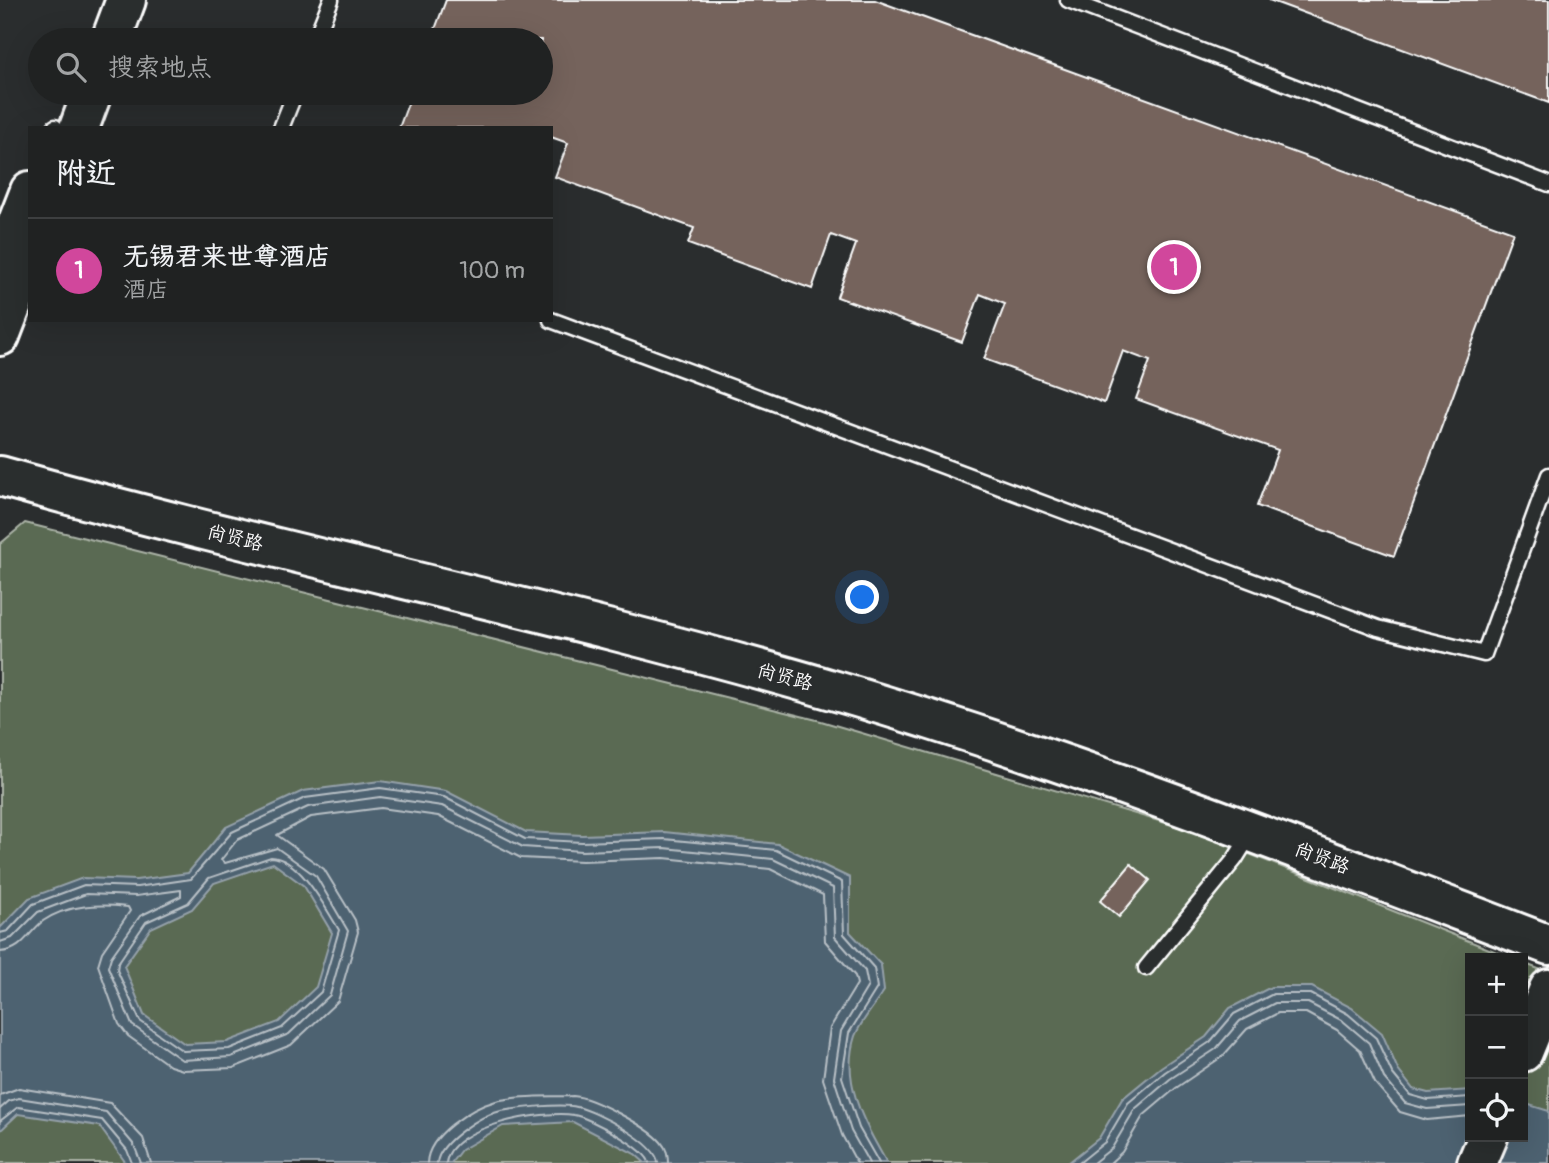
<!DOCTYPE html>
<html lang="zh">
<head>
<meta charset="utf-8">
<style>
  :root { --surface:#202222; --page:#282a2a; --text:#f1f3f6; --muted:#a2a4a5; --line:#3d3f40; --accent:#ff9aa2 }
  body { margin:0; font-family:Pangolin,"LXGW WenKai TC",sans-serif; background:var(--page); color:var(--text) }
  .controls { position:absolute; right:21px; bottom:21px; display:grid; overflow:hidden; border-radius:0px; box-shadow:0 7px 28px #0002 }
  .controls button { width:63px; height:63px; display:grid; place-items:center; padding:0; border:0; border-bottom:2px solid var(--line); background:var(--surface); color:var(--text); font:35px sans-serif }
  .you { position:absolute; left:863px; top:598px; width:24px; height:24px; margin:-18px; border:5px solid #fff; border-radius:50%; background:#1a73e8; box-shadow:0 0 0 10px #1a73e833 }
  .badge { display:grid; place-items:center; width:46px; height:46px; border-radius:50%; background:var(--accent); color:#fff; font-size:23px; font-weight:700 }
  .pin { position:absolute; translate:-50% -50%; border:4px solid #fff; box-shadow:0 2px 7px #0006 }
  .list { margin:0; padding:0; list-style:none }
  h2 { display:flex; justify-content:space-between; align-items:center; height:91px; margin:0; padding:0 28px; font-size:30px }
  h2 small { font-size:23px; font-weight:400; color:var(--muted) }
  .list li { display:grid; grid-template-columns:46px 1fr auto; gap:21px; align-items:center; box-sizing:border-box; height:105px; padding:0 28px; border-top:2px solid var(--line) }
  .list b { display:block; font-size:26px; white-space:nowrap }
  .list p { margin:0; font-size:23px; white-space:nowrap; color:var(--muted) }
  .list em { font-size:23px; font-style:normal; color:var(--muted) }
  .icon { flex:none; width:38px; height:38px; fill:none; stroke:currentColor; stroke-width:2; stroke-linecap:round; stroke-linejoin:round }
  .map { position:relative; flex:none; width:1549px; height:1163px; overflow:hidden }
  .search { position:absolute; background:var(--surface); box-shadow:0 7px 28px #0002; left:28px; top:28px; width:525px; height:77px; display:flex; align-items:center; gap:18px; box-sizing:border-box; padding:0 24px; border-radius:38px; color:var(--muted); font-size:26px }
  .panel { position:absolute; background:var(--surface); box-shadow:0 7px 28px #0002; left:28px; top:126px; width:525px; height:196px; border-radius:0px }
  .map>svg:first-child { display:block }
  .green { fill:#5a6a52; stroke:#acb4a8; stroke-width:2 }
  .water { fill:#4e6271; stroke:#95a1aa; stroke-width:2; fill-rule:evenodd }
  .lines { fill:none; stroke-linecap:round; stroke-linejoin:round }
  .shore { stroke:#b8c0c6; stroke-width:2 }
  .building { fill:#74635c; stroke:#fff; stroke-width:2 }
  .lane-casing { stroke:#fff; stroke-width:19 }
  .secondary-casing { stroke:#fff; stroke-width:44 }
  .lane { stroke:#2a2d2e; stroke-width:14 }
  .secondary { stroke:#2a2d2e; stroke-width:38 }
  .labels { text-anchor:middle; dominant-baseline:central; stroke-width:6; stroke-linejoin:round; paint-order:stroke }
  .street-label { font-size:19px; fill:#fff; stroke:#2a2d2e }
</style>
</head>
<body>
<div class="map">
<svg width="1549" height="1163" viewBox="0 0 1549 1163">
  <rect width="100%" height="100%" fill="#2a2d2e"/>
  <filter id="ink" filterUnits="userSpaceOnUse"><feTurbulence type="fractalNoise" baseFrequency=".0143" numOctaves="2"/><feDisplacementMap in="SourceGraphic" scale="14" xChannelSelector="R" yChannelSelector="G"/><feConvolveMatrix kernelMatrix="1 2 1 2 8 2 1 2 1" color-interpolation-filters="sRGB"/></filter>
  <g filter="url(#ink)">
    <!-- green -->
    <path class="green" d="M25 523 821 721 1186 829 1512 958H1470V1137H1523V963L1549 973V1163H0V544Z"/>
    <!-- water -->
    <path class="water" d="M380 781 446 791 526 832 582 835 664 832 778 844 850 878V932L881 965 884 991C875 1005 861 1021 855 1036 840 1082 865 1124 887 1163H645L635 1154 573 1122 503 1126 461 1150 451 1163H126L99 1126 18 1114 0 1131V928L29 898 83 878 136 880 188 873 226 827 303 791ZM273 863 304 886 332 933 316 987 279 1022 227 1042 185 1044 144 1015 124 966 151 928 192 909 214 883Z
      M1271 987H1312L1352 1008 1382 1033 1398 1070 1413 1089 1428 1093 1470 1090V1137H1523V1103L1549 1111V1163H1068L1099 1138 1122 1099 1161 1067 1206 1037 1230 1008Z"/>
    <g class="lines">
      <!-- shore -->
      <path class="shore" d="M271 857C300 858 325 907 339 930L321 992 282 1028 229 1049 183 1051 140 1021 117 970 118 963 146 922 188 903 209 878Z
        M0 933 8 931 33 904 84 885 137 887 191 879 232 832 305 798 380 788 444 797 525 839 582 842 664 839 776 850 842 882 844 934 874 968 877 988 849 1033 842 1077 859 1128 879 1163
        M0 942 12 938 38 912 86 894 136 896 181 890V896L140 916 111 957 108 967 132 1025 182 1060 231 1057 289 1034 330 995 348 931 316 876 277 848 225 863 221 860 237 840 308 807 380 797 442 806 523 847 582 851 664 848 773 859 833 888 835 937 865 971 868 986 841 1031 834 1078 851 1131 869 1163
        M0 952C22 951 28 933 43 921 68 904 100 904 128 907L130 911 102 952 98 965 119 1024 128 1036 170 1066 183 1070 233 1068 291 1045 338 1001 358 932 355 920 324 869 277 835 311 817 381 808 438 816 521 858 582 861 664 858 770 869 823 895 825 941 855 976 857 984 830 1028 823 1079 842 1135 857 1163
        M0 1095 19 1088 110 1103 143 1138 151 1163
        M0 1109 9 1101 19 1098 106 1112 134 1145 141 1163
        M0 1121 18 1107 102 1120 127 1150 132 1163
        M427 1163C428 1135 471 1108 496 1101 520 1095 549 1097 573 1096 593 1097 648 1127 661 1142 667 1149 668 1155 668 1163
        M437 1163C439 1142 481 1115 501 1111 518 1108 561 1103 577 1107 596 1111 657 1143 658 1163
        M446 1163C450 1125 544 1110 574 1115 589 1117 648 1150 649 1163
        M1079 1163 1105 1142 1128 1103 1165 1072 1210 1042 1234 1014 1273 994H1311L1348 1014 1376 1038 1392 1073 1410 1095 1428 1100 1470 1097
        M1093 1163 1112 1148 1135 1109 1170 1079 1216 1049 1240 1021 1275 1003H1308L1343 1021 1369 1043 1384 1078 1405 1103 1427 1109 1470 1106
        M1110 1163 1122 1152 1143 1116 1176 1088 1223 1056 1247 1029 1278 1013H1306L1337 1030 1360 1050 1375 1083 1400 1112 1427 1120 1470 1116"/>
    </g>
    <!-- building -->
    <path class="building" d="M446 0H875L1513 232 1394 556 1257 506 1278 450 1136 399 1150 361 1123 351 1104 403 984 359 1005 304 980 294 962 342 837 297 856 244 831 235 812 289 688 244 694 228 555 177 568 143 551 137V128H399L412 93H541V40H431Z
      M1269 0H1549V103Z
      M1131 864 1150 880 1119 917 1100 901Z"/>
    <g class="lines">
      <!-- lane casing -->
      <g class="lane-casing">
        <path id="lane" d="M1068 0 1549 184
          M315 40 331 0
          M55 127 56 128
          M281 128 295 93
          M551 320 1378 628 1484 654 1549 475
          M1146 968 1235 859 1250 835"/>
      </g>
      <!-- secondary casing -->
      <g class="secondary-casing">
        <path id="secondary" d="M111 40 126 0
          M79 128 92 93
          M0 268 30 191
          M0 336 30 258
          M0 476C277 554 560 610 836 691 1078 762 1313 855 1549 945
          M1523 1052 1549 989
          M1477 1163 1488 1137"/>
      </g>
      <!-- lane -->
      <use href="#lane" class="lane"/>
      <!-- secondary -->
      <use href="#secondary" class="secondary"/>
    </g>
  </g>
  <g class="labels">
    <!-- street labels -->
    <g class="street-label">
      <text transform="translate(235 538) rotate(14)">尚贤路</text>
      <text transform="translate(785 677) rotate(15)">尚贤路</text>
      <text transform="translate(1322 858) rotate(21)">尚贤路</text>
    </g>
  </g>
</svg>
<div class="controls">
<button>+</button>
<button>−</button>
<button><svg class="icon" aria-label="locate" viewBox="0 0 24 24"><circle cx="12" cy="12" r="6"/><path d="M12 2v4M12 18v4M2 12h4M18 12h4"/></svg></button>
</div>
<div class="you"></div>
<div class="pin badge" style="left:1174px;top:267px;background:#d1479c">1</div>
<div class="search"><svg class="icon" aria-label="search" viewBox="0 0 24 24"><circle cx="10" cy="10" r="6"/><path d="M15 15l6 6"/></svg>搜索地点</div>
<section class="panel">
<h2>附近<small></small></h2>
<ul class="list">
<li><span class="badge" style="background:#d1479c">1</span><div><b>无锡君来世尊酒店</b><p>酒店</p></div><em>100 m</em></li>
</ul>
</section>
</div>
</body>
</html>
